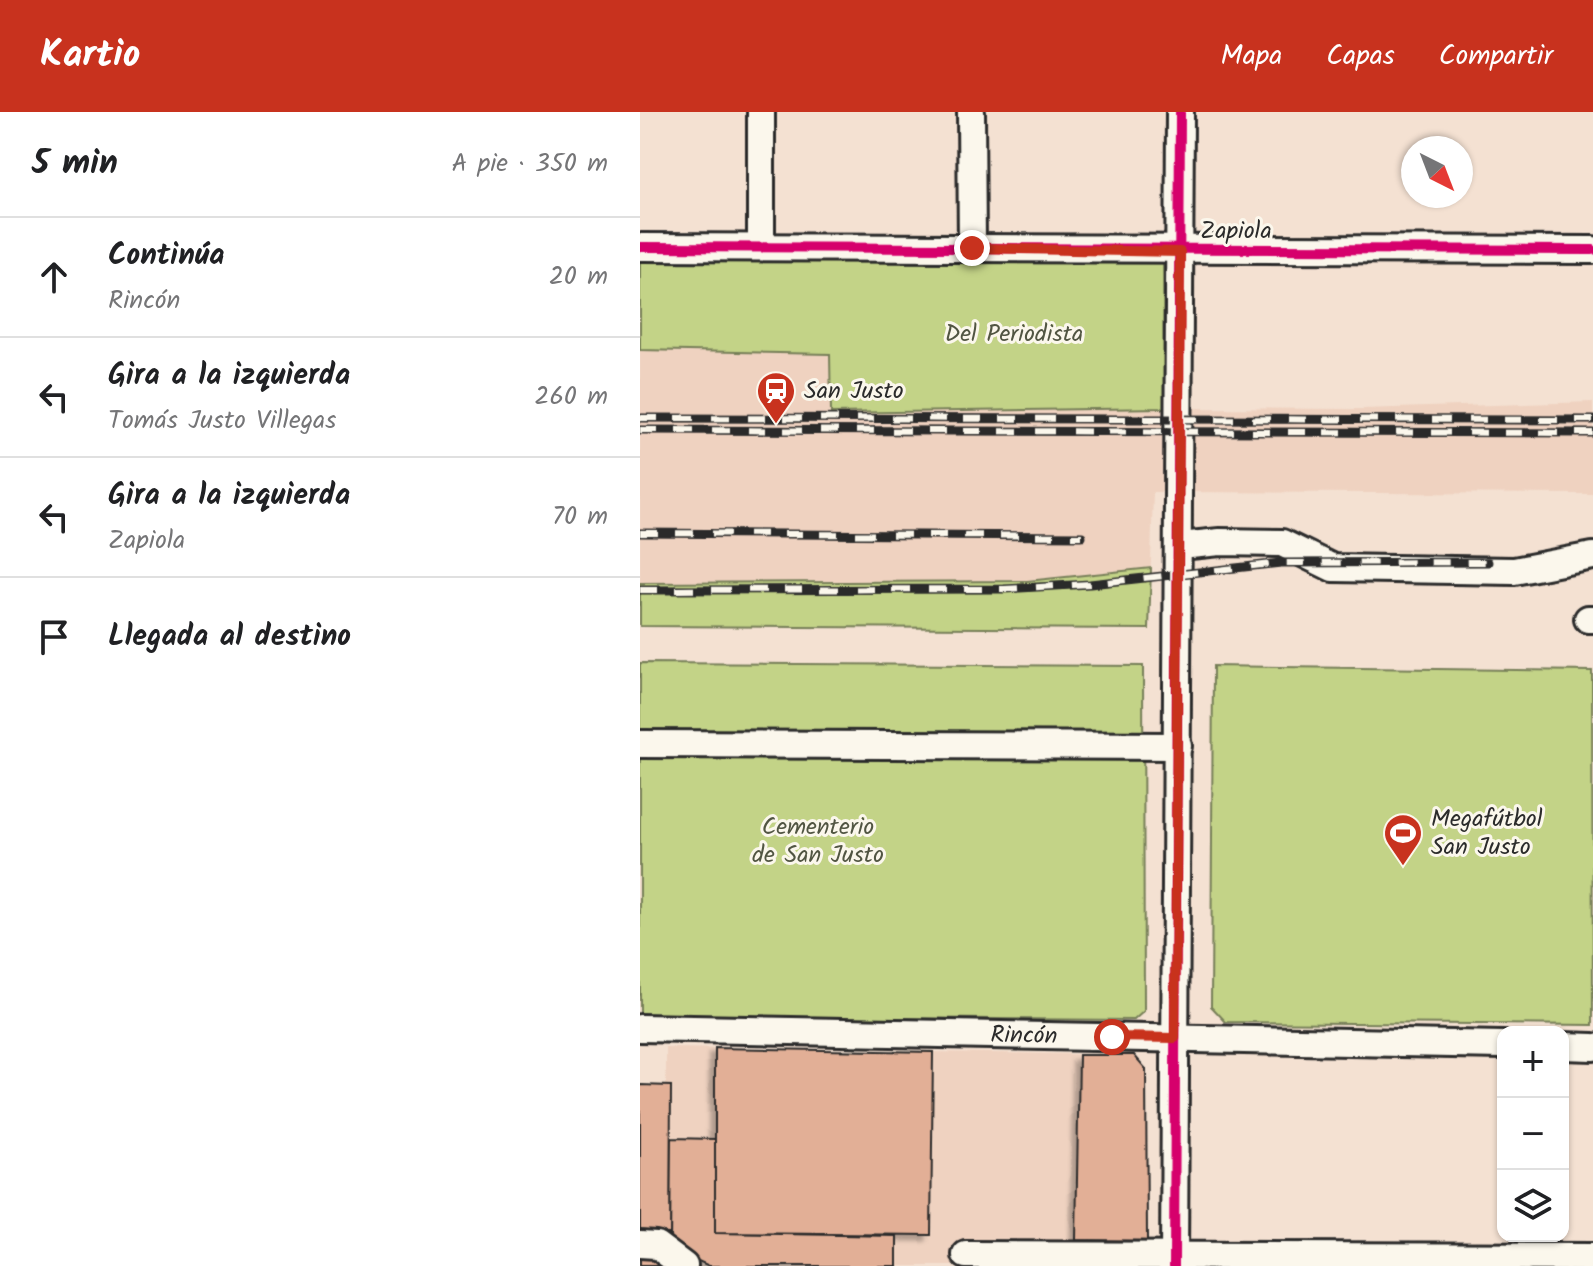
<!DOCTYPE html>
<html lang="es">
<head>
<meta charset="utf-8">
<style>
  :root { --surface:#fff; --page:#f2f2f2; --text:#202124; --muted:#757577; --line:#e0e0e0; --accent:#c8321e }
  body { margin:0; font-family:Kalam,sans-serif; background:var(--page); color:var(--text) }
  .controls { position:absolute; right:24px; bottom:24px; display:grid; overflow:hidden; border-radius:16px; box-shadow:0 2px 6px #0004 }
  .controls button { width:72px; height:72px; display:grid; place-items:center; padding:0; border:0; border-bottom:2px solid var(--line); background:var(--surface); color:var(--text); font:40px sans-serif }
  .compass { position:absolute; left:761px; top:24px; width:72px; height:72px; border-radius:50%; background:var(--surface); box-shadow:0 2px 6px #0004; rotate:138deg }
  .stop { position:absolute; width:24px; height:24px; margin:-18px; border:6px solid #c8321e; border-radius:50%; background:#fff }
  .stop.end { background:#c8321e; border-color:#fff; box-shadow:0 2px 8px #0008 }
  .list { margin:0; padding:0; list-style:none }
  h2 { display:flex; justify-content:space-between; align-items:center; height:104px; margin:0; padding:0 32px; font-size:34px }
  h2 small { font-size:26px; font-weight:400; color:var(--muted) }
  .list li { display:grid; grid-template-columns:52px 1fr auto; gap:24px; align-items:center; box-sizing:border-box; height:120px; padding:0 32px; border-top:2px solid var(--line) }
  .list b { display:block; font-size:30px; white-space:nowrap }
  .list p { margin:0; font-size:26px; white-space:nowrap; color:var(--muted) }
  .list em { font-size:26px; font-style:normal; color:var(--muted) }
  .icon { flex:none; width:44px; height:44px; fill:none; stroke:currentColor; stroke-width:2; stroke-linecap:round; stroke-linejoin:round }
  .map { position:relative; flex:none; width:953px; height:1154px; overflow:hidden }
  header { display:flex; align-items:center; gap:48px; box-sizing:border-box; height:112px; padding:0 40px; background:var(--accent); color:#fff }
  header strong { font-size:38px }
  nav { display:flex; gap:44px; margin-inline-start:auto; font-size:28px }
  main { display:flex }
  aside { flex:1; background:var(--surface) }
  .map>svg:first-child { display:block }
  .built { fill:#efd2c0 }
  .green { fill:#c3d387; stroke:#777f59; stroke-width:2 }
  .building { fill:#e2af96; stroke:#2b2b2b; stroke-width:2; filter:url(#shadow) }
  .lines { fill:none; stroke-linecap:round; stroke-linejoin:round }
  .minor-casing { stroke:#2b2b2b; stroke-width:32 }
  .minor { stroke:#fbf7ec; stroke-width:26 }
  .rail-casing { stroke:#2b2b2b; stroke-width:9 }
  .rail { stroke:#fbf7ec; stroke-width:6; stroke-dasharray:18; stroke-linecap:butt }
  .cycleway-casing { stroke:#fbf7ec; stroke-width:15 }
  .cycleway { stroke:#d6006c; stroke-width:10 }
  .route { stroke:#c8321e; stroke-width:10 }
  .labels { text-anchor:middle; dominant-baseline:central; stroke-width:6; stroke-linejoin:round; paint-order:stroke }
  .street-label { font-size:24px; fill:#2b2b2b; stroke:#fbf7ec }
  .park-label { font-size:24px; fill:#515542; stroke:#fbf7ec }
  .poi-label { font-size:24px; fill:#2b2b2b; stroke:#fbf7ec; text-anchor:start }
</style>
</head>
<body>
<header>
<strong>Kartio</strong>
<nav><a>Mapa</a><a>Capas</a><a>Compartir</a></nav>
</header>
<main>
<aside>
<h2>5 min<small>A pie · 350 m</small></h2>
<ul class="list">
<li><svg class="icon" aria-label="ahead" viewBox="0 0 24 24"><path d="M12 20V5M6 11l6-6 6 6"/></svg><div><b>Continúa</b><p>Rincón</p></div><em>20 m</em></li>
<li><svg class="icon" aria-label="left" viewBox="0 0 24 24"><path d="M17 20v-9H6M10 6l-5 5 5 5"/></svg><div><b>Gira a la izquierda</b><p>Tomás Justo Villegas</p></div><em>260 m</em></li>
<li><svg class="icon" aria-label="left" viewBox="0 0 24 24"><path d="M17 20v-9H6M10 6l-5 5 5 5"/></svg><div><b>Gira a la izquierda</b><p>Zapiola</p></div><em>70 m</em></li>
<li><svg class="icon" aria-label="arrive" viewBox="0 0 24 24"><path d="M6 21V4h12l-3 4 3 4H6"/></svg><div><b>Llegada al destino</b></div></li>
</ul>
</aside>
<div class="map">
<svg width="953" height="1154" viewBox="0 0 953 1154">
  <defs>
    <filter id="shadow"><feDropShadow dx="-5.5" dy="5.5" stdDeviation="2" flood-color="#0004"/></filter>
  </defs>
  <rect width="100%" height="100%" fill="#f4e1d2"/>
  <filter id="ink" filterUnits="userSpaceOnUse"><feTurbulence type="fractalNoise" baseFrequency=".0125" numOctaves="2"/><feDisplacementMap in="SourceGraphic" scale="16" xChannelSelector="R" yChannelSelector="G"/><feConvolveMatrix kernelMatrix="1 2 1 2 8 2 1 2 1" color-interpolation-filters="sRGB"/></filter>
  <g filter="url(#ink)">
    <!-- built -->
    <path class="built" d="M0 238 191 242V301L524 296 721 297 953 290V382L513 380 509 517 0 514Z
      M26 936 494 943 506 957 504 1154H69L30 1136V1123L0 1122V973H26Z"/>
    <!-- green -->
    <path class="green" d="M523 144 524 296 191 301 190 242 0 238V147Z
      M511 456 509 517 0 514V471L387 469Z
      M0 551 503 554 504 899 494 908 0 904Z
      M573 554 952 559 953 913 586 910 571 894Z"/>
    <!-- building -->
    <path class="building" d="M75 936 293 940 291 1123 75 1121Z
      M439 943H494L506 957 507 1129 436 1128Z
      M0 973 31 974 30 1122H0Z
      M31 1026 75 1027V1121L257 1124V1154H69L30 1136Z
      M0 1141H4L27 1154H0Z"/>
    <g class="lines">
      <!-- minor casing -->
      <g class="minor-casing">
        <g id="minor">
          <path d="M121 0V135"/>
          <path d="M331 0 332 136"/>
          <path d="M0 135 953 138"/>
          <path d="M540 434 580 430 642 431 693 456 874 459 953 444"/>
          <path d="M948 507H953"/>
          <path d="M0 632 538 634"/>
          <path id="s1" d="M0 916 863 933"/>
          <path d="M923 934 953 935"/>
          <path d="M0 1132 16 1133 44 1154"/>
          <path d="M326 1143 953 1145"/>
          <path d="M534 1154 540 0"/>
        </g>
      </g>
      <!-- minor -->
      <use href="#minor" class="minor"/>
      <!-- rail casing -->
      <g class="rail-casing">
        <path id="rail" d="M0 306 953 308
          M0 318 953 321
          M0 421 442 424
          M0 478 364 477 450 472 641 451 848 450"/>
      </g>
      <!-- rail -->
      <use href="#rail" class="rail"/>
      <!-- cycleway casing -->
      <g class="cycleway-casing">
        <path id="cycleway" d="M0 135 953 138
          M534 1154 540 0"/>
      </g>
      <!-- cycleway -->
      <use href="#cycleway" class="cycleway"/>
    </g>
  </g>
  <g class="lines" filter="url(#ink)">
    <!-- route -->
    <path class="route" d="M332 136 540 140 535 926 472 925"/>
  </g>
  <!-- icons -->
  <defs>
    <g id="station-pin" transform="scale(2)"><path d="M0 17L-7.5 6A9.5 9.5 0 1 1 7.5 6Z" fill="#c8321e" stroke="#fbf7ec"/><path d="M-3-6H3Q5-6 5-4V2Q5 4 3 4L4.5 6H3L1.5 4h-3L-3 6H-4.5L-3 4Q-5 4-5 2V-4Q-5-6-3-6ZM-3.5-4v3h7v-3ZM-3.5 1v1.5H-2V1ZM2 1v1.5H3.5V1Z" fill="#fff"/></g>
    <g id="stadium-pin" transform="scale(2)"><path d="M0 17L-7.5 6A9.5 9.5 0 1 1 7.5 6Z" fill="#c8321e" stroke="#fbf7ec"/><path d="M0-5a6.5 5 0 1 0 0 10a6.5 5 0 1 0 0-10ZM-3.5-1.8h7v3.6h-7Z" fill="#fff"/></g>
  </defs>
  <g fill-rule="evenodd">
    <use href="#station-pin" x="136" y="279"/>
    <use href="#stadium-pin" x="763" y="721"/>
  </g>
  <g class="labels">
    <!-- street labels -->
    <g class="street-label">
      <text x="596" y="119">Zapiola</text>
      <text stroke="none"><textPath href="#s1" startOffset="384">Rincón</textPath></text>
    </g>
    <!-- park labels -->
    <g class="park-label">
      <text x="374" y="222">Del Periodista</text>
      <text x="178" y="715">Cementerio<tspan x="178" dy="28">de San Justo</tspan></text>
    </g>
    <!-- poi labels -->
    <g class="poi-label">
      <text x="164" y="279">San Justo</text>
      <text x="791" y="707">Megafútbol<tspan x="791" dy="28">San Justo</tspan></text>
    </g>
  </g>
</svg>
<div class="controls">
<button>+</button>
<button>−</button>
<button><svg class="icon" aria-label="layers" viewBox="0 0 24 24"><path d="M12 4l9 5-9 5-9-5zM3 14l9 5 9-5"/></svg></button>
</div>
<svg class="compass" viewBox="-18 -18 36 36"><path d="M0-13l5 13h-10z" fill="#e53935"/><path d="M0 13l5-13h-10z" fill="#757577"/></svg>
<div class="stop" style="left:472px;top:925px"></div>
<div class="stop end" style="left:332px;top:136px"></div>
</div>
</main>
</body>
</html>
